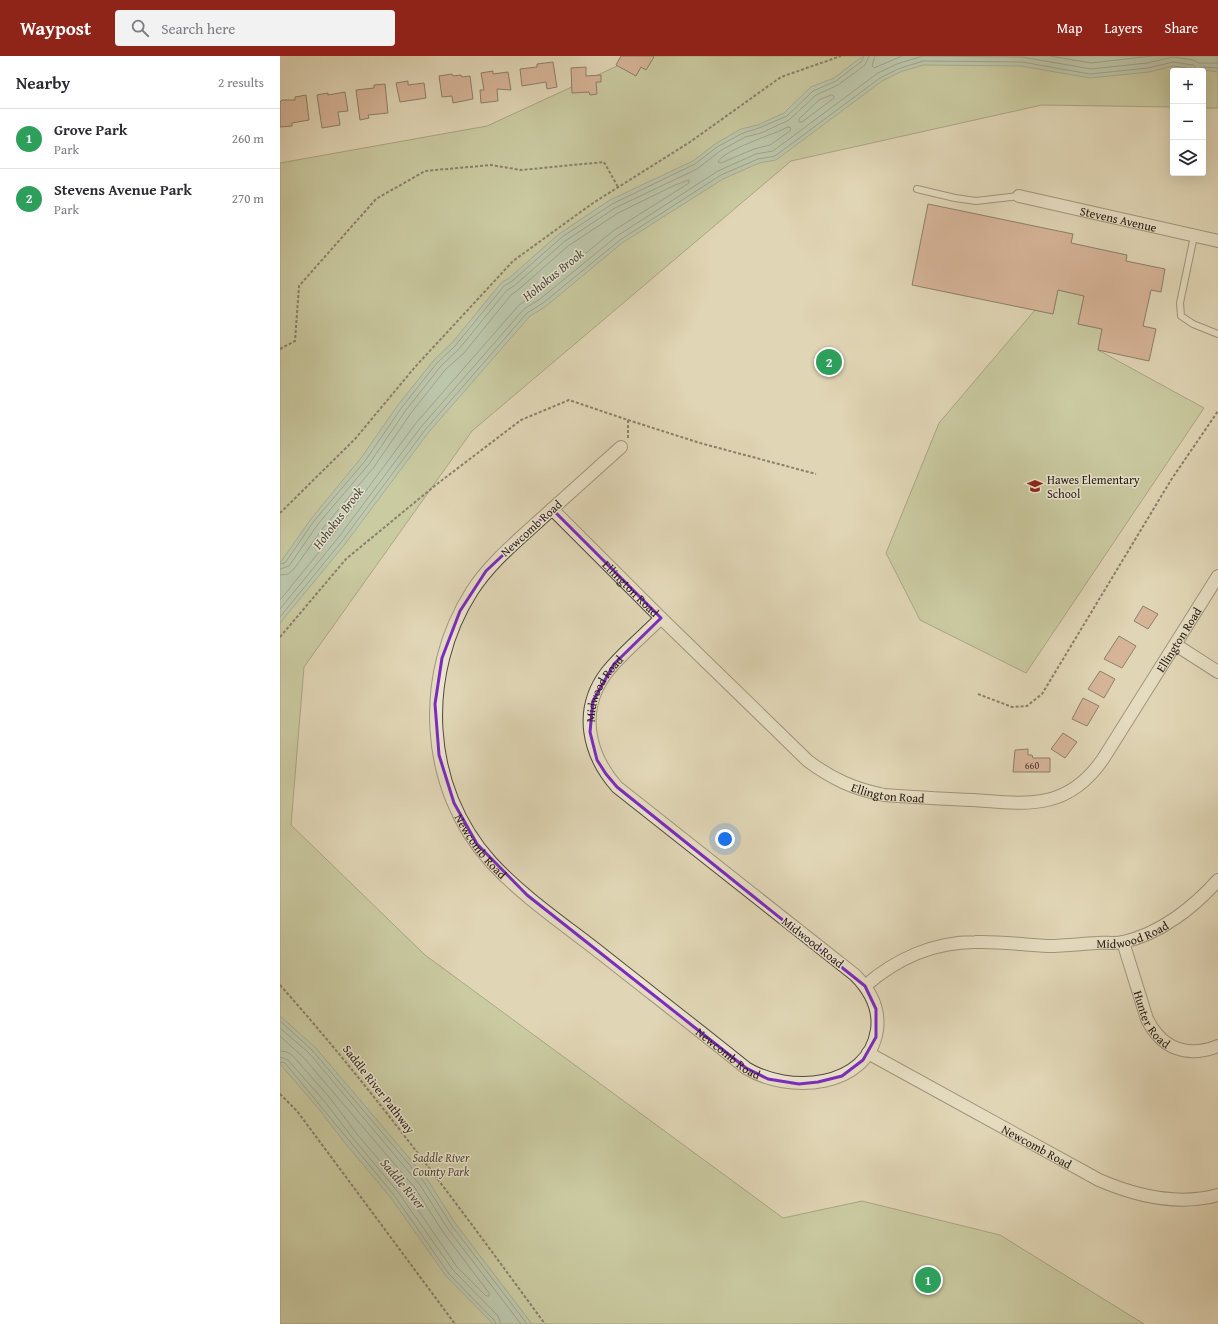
<!DOCTYPE html>
<html lang="en">
<head>
<meta charset="utf-8">
<style>
  :root { --surface:#fff; --page:#f2f2f3; --text:#2b2b33; --muted:#7c7c81; --line:#e1e1e2; --accent:#8f2418 }
  body { margin:0; font-family:"Gentium Book Plus",serif; background:var(--page); color:var(--text) }
  .controls { position:absolute; right:12px; top:12px; display:grid; overflow:hidden; border-radius:4px; box-shadow:0 4px 16px #0002 }
  .controls button { width:36px; height:36px; display:grid; place-items:center; padding:0; border:0; border-bottom:1px solid var(--line); background:var(--surface); color:var(--text); font:20px sans-serif }
  .you { position:absolute; left:445px; top:783px; width:14px; height:14px; margin:-10px; border:3px solid #fff; border-radius:50%; background:#1a73e8; box-shadow:0 0 0 6px #1a73e833 }
  .badge { display:grid; place-items:center; width:26px; height:26px; border-radius:50%; background:var(--accent); color:#fff; font-size:13px; font-weight:700 }
  .pin { position:absolute; translate:-50% -50%; border:2px solid #fff; box-shadow:0 1px 4px #0006 }
  .list { margin:0; padding:0; list-style:none }
  h2 { display:flex; justify-content:space-between; align-items:center; height:52px; margin:0; padding:0 16px; font-size:17px }
  h2 small { font-size:13px; font-weight:400; color:var(--muted) }
  .list li { display:grid; grid-template-columns:26px 1fr auto; gap:12px; align-items:center; box-sizing:border-box; height:60px; padding:0 16px; border-top:1px solid var(--line) }
  .list b { display:block; font-size:15px; white-space:nowrap }
  .list p { margin:0; font-size:13px; white-space:nowrap; color:var(--muted) }
  .list em { font-size:13px; font-style:normal; color:var(--muted) }
  .icon { flex:none; width:22px; height:22px; fill:none; stroke:currentColor; stroke-width:2; stroke-linecap:round; stroke-linejoin:round }
  .map { position:relative; flex:none; width:938px; height:1268px; overflow:hidden }
  header { display:flex; align-items:center; gap:24px; box-sizing:border-box; height:56px; padding:0 20px; background:var(--accent); color:#fff }
  header strong { font-size:19px }
  nav { display:flex; gap:22px; margin-inline-start:auto; font-size:14px }
  .search { width:280px; height:36px; background:var(--page); display:flex; align-items:center; gap:10px; box-sizing:border-box; padding:0 14px; border-radius:4px; color:var(--muted); font-size:15px }
  main { display:flex }
  aside { flex:1; background:var(--surface) }
  .map>svg:first-child { display:block }
  .green { fill:#b2be8d; stroke:#6a6c50 }
  .water { fill:#95baa7; stroke:#677a6b }
  .lines { fill:none; stroke-linecap:round; stroke-linejoin:round }
  .shore { stroke:#5c6a5c; stroke-width:1 }
  .building { fill:#c98c75; stroke:#231912 }
  .service-casing { stroke:#52483b; stroke-width:8 }
  .minor-casing { stroke:#52483b; stroke-width:14 }
  .path { stroke:#231912; stroke-width:2; stroke-dasharray:3 2; stroke-linecap:butt }
  .service { stroke:#ebe4cf; stroke-width:6 }
  .minor { stroke:#ebe4cf; stroke-width:12 }
  .marked { fill:none; stroke:#7b2cbf; stroke-width:3; stroke-linejoin:round }
  .labels { text-anchor:middle; dominant-baseline:central; stroke-width:3; stroke-linejoin:round; paint-order:stroke }
  .number-label { font-size:10px; fill:#4c362b }
  .street-label { font-size:12px; fill:#231912; stroke:#ebe4cf }
  .poi-label { font-size:12px; fill:#231912; stroke:#ebe4cf; text-anchor:start }
  .park-label { font-size:12px; font-style:italic; fill:#4e4b37; stroke:#ebe4cf }
  .water-label { font-size:13px; font-style:italic; fill:#45493f; stroke:#ebe4cf }
</style>
</head>
<body>
<header>
<strong>Waypost</strong>
<div class="search"><svg class="icon" aria-label="search" viewBox="0 0 24 24"><circle cx="10" cy="10" r="6"/><path d="M15 15l6 6"/></svg>Search here</div>
<nav><a>Map</a><a>Layers</a><a>Share</a></nav>
</header>
<main>
<aside>
<h2>Nearby<small>2 results</small></h2>
<ul class="list">
<li><span class="badge" style="background:#2e9e5b">1</span><div><b>Grove Park</b><p>Park</p></div><em>260 m</em></li>
<li><span class="badge" style="background:#2e9e5b">2</span><div><b>Stevens Avenue Park</b><p>Park</p></div><em>270 m</em></li>
</ul>
</aside>
<div class="map">
<svg width="938" height="1268" viewBox="0 0 938 1268">
  <rect width="100%" height="100%" fill="#e0d6b5"/>
  <filter id="stains"><feTurbulence type="fractalNoise" baseFrequency=".005" numOctaves="4"/><feColorMatrix values="0 0 0 0 .2 0 0 0 0 .09 0 0 0 0 .02 0 0 0 .5 -.17"/></filter>
  <radialGradient id="worn" r=".72"><stop offset=".6" stop-color="#630" stop-opacity="0"/><stop offset="1" stop-color="#630" stop-opacity=".3"/></radialGradient>
  <!-- green -->
  <path class="green" d="M359 0H938V52H923V15H893V51L762 49 511 105 192 375 24 611 11 769 145 899 503 1162 582 1145 720 1179 864 1268H0V107L207 70Z
    M778 234 804 240 798 268 822 273 818 294 924 352 746 617 640 564 606 497 659 367 755 254 773 258Z"/>
  <!-- water -->
  <path class="water" d="M583 0H938V16L893 10 869 16 810 22 741 10 643 9 620 16 602 25 496 104 479 107 443 123 342 187 265 251 250 260 148 377 65 488 0 567V507L31 463 81 402 118 349 154 304 172 287 222 226 228 223 279 178 330 144 413 105 435 88 461 73 478 69 504 57 531 31 554 22Z
    M0 960 35 991 147 1123 175 1167 252 1268H213L166 1220 111 1142 65 1087 38 1052 0 1008Z"/>
  <g class="lines">
    <!-- shore -->
    <path class="shore" d="M595 0 592 10 594 12 622 0
      M770 0 811 7 872 0
      M552 39 554 40V42L522 66H519V63L539 44Z
      M508 71 511 72 510 75 490 89 474 93 441 107 438 106C443 94 495 78 508 71Z
      M0 508 5 507 34 465 85 405 122 351 157 307 175 290 224 230 231 226 282 181 332 148 415 108 437 91 463 77 479 72 507 60 533 35 556 25 582 5 584 0
      M0 513 9 510 38 468 89 408 126 354 161 310 179 293 227 234 234 230 285 185 335 152 417 113 440 95 465 81 481 77 509 64 536 39 558 29 585 9 589 0
      M0 519 8 518 14 513 43 472 94 411 131 357 165 314 184 297 231 239 238 234 288 190 338 157 395 129 409 124V127L333 175 256 238 239 249 136 367 53 479 0 544
      M0 553 58 482 141 371 244 253 260 243 337 180 438 115 476 98 493 95 598 17 617 8 643 0 742 1 811 13 867 7 893 1 913 4 919 7H938
      M0 561 62 485 145 374 247 257 263 247 340 184 441 119 478 103 495 100 600 22 618 13 643 5 742 6 810 18 868 12 893 6 913 9 918 14 923 11 938 12
      M0 965 32 994 144 1126 172 1170 247 1268
      M0 972 29 997 140 1129 168 1173 241 1268
      M0 980 24 1002 135 1132 163 1176 209 1237V1240H206L177 1211 123 1132 76 1077 50 1042 12 999 7 996 0 995
      M0 1001 8 1004 45 1046 72 1081 118 1136 173 1214 218 1260 221 1268
      M0 1006 5 1007 114 1139 169 1218 214 1264 216 1268"/>
  </g>
  <!-- building -->
  <path class="building" d="M341 0H373L374 1 366 14 361 11 356 20 336 9Z
    M273 6 277 31 267 33 266 26 242 30 240 13 257 11V8Z
    M306 11V20L321 19V26H316L317 38 310 39 309 36 292 37 291 12Z
    M213 15V18L228 16 231 34 217 33 218 45 201 47 200 34H204L201 17Z
    M172 18 173 20 181 19 182 21 190 20 193 43 173 47 172 40 162 41 159 20Z
    M128 25V29L144 27 146 42 120 46 116 27Z
    M105 28 108 57 88 59 89 62 80 64 76 34 94 32V29Z
    M65 36 68 55 58 56 60 69 42 72 37 39 48 37V39Z
    M26 39 29 64 12 67V70L0 71V46L2 44H15V41Z
    M648 148 793 178 791 187 847 199 846 205 885 213 881 236 871 234 863 270 876 273 869 305 818 294 822 273 798 268 804 240 778 234 773 258 632 229Z
    M863 550 878 558 868 573 854 565Z
    M839 580 856 590 842 612 824 603Z
    M820 615 835 623 824 642 808 633Z
    M803 642 819 650 807 670 792 663Z
    M783 677 797 686 785 702 771 693Z
    M748 693V699H752L753 702H770V716H733L735 694Z"/>
  <g class="lines">
    <!-- service casing -->
    <g class="service-casing">
      <path id="service" d="M637 133 675 142 696 145 739 140
        M914 180 900 247 901 260 913 268 938 278"/>
    </g>
    <!-- minor casing -->
    <g class="minor-casing">
      <g id="minor">
        <path id="s1" d="M739 140 938 185"/>
        <path id="s2" d="M341 391C314 415 288 439 261 463 236 486 210 507 192 535 139 618 144 732 211 806 243 841 285 869 323 899 371 937 419 974 466 1012 508 1038 588 1033 597 974 600 952 590 934 575 919L337 731C308 698 298 654 327 616 342 597 363 580 381 562"/>
        <path id="s3" d="M272 453 381 562 528 705C552 723 574 733 604 739 633 741 663 743 692 744 747 748 787 755 823 703L938 520"/>
        <path d="M896 589 938 616"/>
        <path id="s4" d="M843 886 867 963C882 993 907 1002 938 990"/>
        <path id="s5" d="M585 930C616 903 654 886 695 886 719 885 744 889 768 890 784 890 800 888 816 887 825 886 835 888 843 886 880 878 914 851 938 824"/>
        <path id="s6" d="M588 997 819 1124C856 1140 898 1150 938 1139"/>
      </g>
    </g>
    <!-- path -->
    <path class="path" d="M0 293 15 285 19 230 96 143 145 115 211 109 241 114 324 106 338 131
      M348 364 420 387 536 418
      M0 457 75 383 135 311 233 205 313 147 410 86 501 21 561 0
      M0 581 66 503 157 428 241 364 289 344 348 364V382
      M698 638 732 651 747 650 762 638 891 424 938 355
      M0 929C95 1036 180 1152 265 1268
      M0 1038 17 1055 175 1268"/>
    <!-- service -->
    <use href="#service" class="service"/>
    <!-- minor -->
    <use href="#minor" class="minor"/>
  </g>
  <!-- marked area -->
  <path d="M0 0H938V1268H0ZM272 453 381 562 334 608 313 645 310 676 317 704 326 718 337 731 585 930 596 953V981L583 1004 562 1020 538 1026 519 1028 488 1023 466 1012 247 839 197 788 174 747 159 699 155 648 162 602 180 555 206 515Z" fill="#e0d6b5" fill-opacity=".55" fill-rule="evenodd"/>
  <path class="marked" d="M272 453 381 562 334 608 313 645 310 676 317 704 326 718 337 731 585 930 596 953V981L583 1004 562 1020 538 1026 519 1028 488 1023 466 1012 247 839 197 788 174 747 159 699 155 648 162 602 180 555 206 515Z"/>
  <!-- icons -->
  <defs>
    <g id="school-bare" transform="scale(1.2)"><path d="M0-5L7-2L0 1L-7-2ZM-4 1L0 2.5L4 1V4Q0 6-4 4Z" fill="#8f2418" stroke="#ebe4cf" stroke-width="2.5" paint-order="stroke"/></g>
  </defs>
  <g fill-rule="evenodd">
    <use href="#school-bare" x="755" y="430"/>
  </g>
  <g class="labels">
    <!-- number labels -->
    <g class="number-label">
      <text x="752" y="709">660</text>
    </g>
    <!-- street labels -->
    <g class="street-label">
      <text stroke="none"><textPath href="#s1" startOffset="102">Stevens Avenue</textPath></text>
      <text transform="translate(251 472) rotate(-42)">Newcomb Road</text>
      <text stroke="none"><textPath href="#s3" startOffset="112">Ellington Road</textPath></text>
      <text stroke="none"><textPath href="#s3" startOffset="819">Ellington Road</textPath></text>
      <text stroke="none"><textPath href="#s2" startOffset="1460">Midwood Road</textPath></text>
      <text stroke="none"><textPath href="#s3" startOffset="447">Ellington Road</textPath></text>
      <text stroke="none"><textPath href="#s2" startOffset="480">Newcomb Road</textPath></text>
      <text stroke="none"><textPath href="#s5" startOffset="280">Midwood Road</textPath></text>
      <text transform="translate(533 886) rotate(38)">Midwood Road</text>
      <text stroke="none"><textPath href="#s4" startOffset="83">Hunter Road</textPath></text>
      <text stroke="none"><textPath href="#s2" startOffset="804">Newcomb Road</textPath></text>
      <text transform="translate(99 1033) rotate(52)">Saddle River Pathway</text>
      <text stroke="none"><textPath href="#s6" startOffset="193">Newcomb Road</textPath></text>
    </g>
    <!-- poi labels -->
    <g class="poi-label">
      <text x="767" y="423">Hawes Elementary<tspan x="767" dy="14">School</tspan></text>
    </g>
    <!-- park labels -->
    <g class="park-label">
      <text x="161" y="1101">Saddle River<tspan x="161" dy="14">County Park</tspan></text>
    </g>
    <!-- water labels -->
    <g class="water-label">
      <text transform="translate(273 219) rotate(-39)">Hohokus Brook</text>
      <text transform="translate(58 462) rotate(-53)">Hohokus Brook</text>
      <text transform="translate(123 1128) rotate(50)">Saddle River</text>
    </g>
  </g>
  <rect width="100%" height="100%" filter="url(#stains)"/>
  <rect width="100%" height="100%" fill="url(#worn)"/>
</svg>
<div class="controls">
<button>+</button>
<button>−</button>
<button><svg class="icon" aria-label="layers" viewBox="0 0 24 24"><path d="M12 4l9 5-9 5-9-5zM3 14l9 5 9-5"/></svg></button>
</div>
<div class="you"></div>
<div class="pin badge" style="left:648px;top:1224px;background:#2e9e5b">1</div>
<div class="pin badge" style="left:549px;top:306px;background:#2e9e5b">2</div>
</div>
</main>
</body>
</html>
